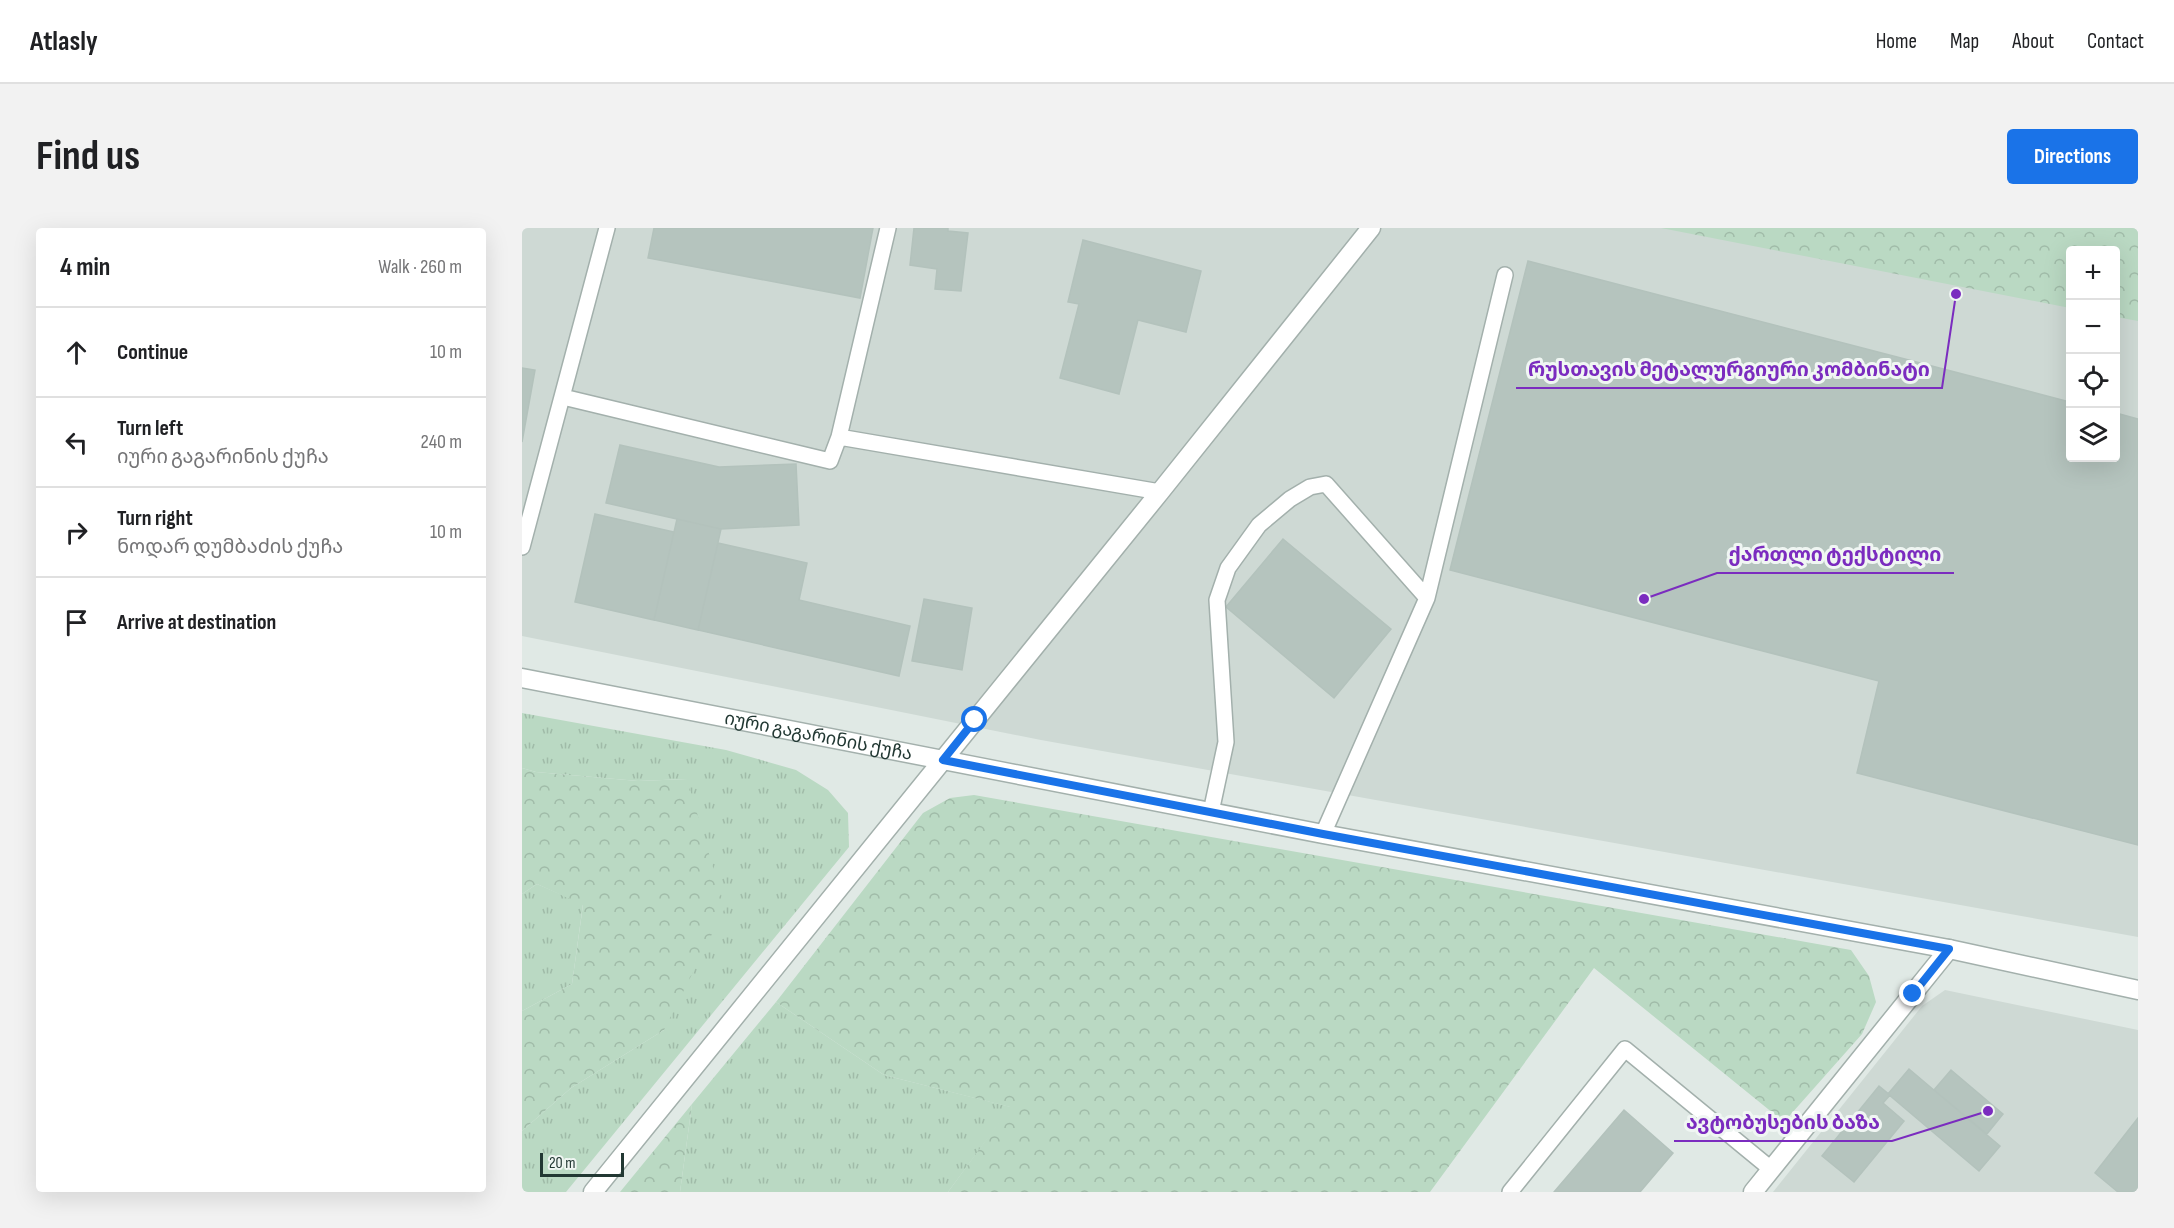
<!DOCTYPE html>
<html lang="en">
<head>
<meta charset="utf-8">
<style>
  :root { --surface:#fff; --page:#f2f2f2; --text:#202124; --muted:#757577; --line:#e0e0e0; --accent:#1a73e8 }
  body { margin:0; font-family:"Sofia Sans Condensed","Noto Sans Georgian",sans-serif; background:var(--page); color:var(--text) }
  .controls { position:absolute; right:18px; top:18px; display:grid; overflow:hidden; border-radius:6px; box-shadow:0 6px 24px #0002 }
  .controls button { width:54px; height:54px; display:grid; place-items:center; padding:0; border:0; border-bottom:2px solid var(--line); background:var(--surface); color:var(--text); font:30px sans-serif }
  .scale { position:absolute; left:18px; bottom:15px; width:84px; box-sizing:border-box; padding-left:6px; border:3px solid #223833; border-top:0; font-size:16px; line-height:21px; white-space:nowrap; color:#223833; -webkit-text-stroke:4px #f0f6f3; paint-order:stroke }
  .stop { position:absolute; width:18px; height:18px; margin:-14px; border:4px solid #1a73e8; border-radius:50%; background:#fff }
  .stop.end { background:#1a73e8; border-color:#fff; box-shadow:0 2px 6px #0008 }
  .list { margin:0; padding:0; list-style:none }
  h2 { display:flex; justify-content:space-between; align-items:center; height:78px; margin:0; padding:0 24px; font-size:26px }
  h2 small { font-size:20px; font-weight:400; color:var(--muted) }
  .list li { display:grid; grid-template-columns:39px 1fr auto; gap:18px; align-items:center; box-sizing:border-box; height:90px; padding:0 24px; border-top:2px solid var(--line) }
  .list b { display:block; font-size:22px; white-space:nowrap }
  .list p { margin:0; font-size:20px; white-space:nowrap; color:var(--muted) }
  .list em { font-size:20px; font-style:normal; color:var(--muted) }
  .icon { flex:none; width:33px; height:33px; fill:none; stroke:currentColor; stroke-width:2; stroke-linecap:round; stroke-linejoin:round }
  .map { position:relative; flex:none; width:1616px; height:964px; overflow:hidden; border-radius:6px }
  header { display:flex; align-items:center; gap:36px; box-sizing:border-box; height:84px; padding:0 30px; background:var(--surface); border-bottom:2px solid var(--line) }
  header strong { font-size:28px }
  nav { display:flex; gap:33px; margin-inline-start:auto; font-size:21px }
  .intro { display:flex; align-items:center; justify-content:space-between; box-sizing:border-box; height:144px; padding:0 36px }
  h1 { margin:0; font-size:42px }
  .button { padding:15px 27px; border-radius:6px; background:var(--accent); color:#fff; font-size:21px; font-weight:700 }
  main { display:flex; gap:36px; padding:0 36px }
  aside { flex:1; background:var(--surface); border-radius:6px; box-shadow:0 6px 24px #0002 }
  .map>svg:first-child { display:block }
  .built { fill:#ced9d4; fill-rule:evenodd }
  .grass { fill:url(#grass-tufts) }
  .forest { fill:url(#forest-crowns) }
  .building { fill:#b5c4be; stroke:#b3c2bc; stroke-width:1.5 }
  .lines { fill:none; stroke-linecap:round; stroke-linejoin:round }
  .service-casing { stroke:#a3b0ac; stroke-width:18 }
  .minor-casing { stroke:#a3b0ac; stroke-width:21 }
  .tertiary-casing { stroke:#a3b0ac; stroke-width:21 }
  .service { stroke:#fff; stroke-width:15 }
  .minor { stroke:#fff; stroke-width:18 }
  .tertiary { stroke:#fff; stroke-width:18 }
  .route { stroke:#1a73e8; stroke-width:8 }
  .labels { text-anchor:middle; dominant-baseline:central; stroke-width:6; stroke-linejoin:round; paint-order:stroke }
  .street-label { font-size:18px; fill:#223833; stroke:#f0f6f3 }
  .leader { fill:none; stroke:#7b2cbf; stroke-width:2 }
  .callout-dot { fill:#7b2cbf; stroke:#f0f6f3; stroke-width:2 }
  .callout-label { font-size:20px; text-anchor:middle; font-weight:bold; fill:#7b2cbf; stroke:#f0f6f3; stroke-width:6; stroke-linejoin:round; paint-order:stroke }
</style>
</head>
<body>
<header>
<strong>Atlasly</strong>
<nav><a>Home</a><a>Map</a><a>About</a><a>Contact</a></nav>
</header>
<div class="intro"><h1>Find us</h1><a class="button">Directions</a></div>
<main>
<aside>
<h2>4 min<small>Walk · 260 m</small></h2>
<ul class="list">
<li><svg class="icon" aria-label="ahead" viewBox="0 0 24 24"><path d="M12 20V5M6 11l6-6 6 6"/></svg><div><b>Continue</b></div><em>10 m</em></li>
<li><svg class="icon" aria-label="left" viewBox="0 0 24 24"><path d="M17 20v-9H6M10 6l-5 5 5 5"/></svg><div><b>Turn left</b><p>იური გაგარინის ქუჩა</p></div><em>240 m</em></li>
<li><svg class="icon" aria-label="right" viewBox="0 0 24 24"><path d="M7 20v-9h11M14 6l5 5-5 5"/></svg><div><b>Turn right</b><p>ნოდარ დუმბაძის ქუჩა</p></div><em>10 m</em></li>
<li><svg class="icon" aria-label="arrive" viewBox="0 0 24 24"><path d="M6 21V4h12l-3 4 3 4H6"/></svg><div><b>Arrive at destination</b></div></li>
</ul>
</aside>
<div class="map">
<svg width="1616" height="964" viewBox="0 0 1616 964">
  <defs>
    <pattern id="grass-tufts" width="24" height="20" patternUnits="userSpaceOnUse" patternTransform="scale(1.5)"><rect width="24" height="20" fill="#bad9c3"/><path d="M3 7l-1-3M5 7V3M7 7l1-3M15 17l-1-3M17 17v-4M19 17l1-3" fill="none" stroke="#a0bba8"/></pattern>
    <pattern id="forest-crowns" width="20" height="18" patternUnits="userSpaceOnUse" patternTransform="scale(1.5)"><rect width="20" height="18" fill="#bad9c3"/><path d="M2 6a3 3 0 1 1 6 0M12 15a3 3 0 1 1 6 0" fill="none" stroke="#a0bba8"/></pattern>
  </defs>
  <rect width="100%" height="100%" fill="#e0e9e5"/>
  <!-- built -->
  <path class="built" d="M0 0H1616V709L519 512 0 408ZM1548 22H1594V230H1548Z
    M1423 762 1616 802V964H1251L1400 778Z"/>
  <!-- grass -->
  <path class="grass" d="M0 485 204 522 274 542 306 562 326 585 327 619 44 964H0V903L49 860 142 802 165 551 116 553 14 544 0 540Z
    M15 656 61 676 50 756 0 783V666Z
    M254 774 362 847 489 879 426 964H158L170 876Z"/>
  <!-- forest -->
  <path class="forest" d="M1139 0H1616V93L1594 89V22H1548V80Z
    M0 540 14 544 116 553 165 551 203 680 142 802 49 860 0 903V783L50 756 61 677 15 656 0 666Z
    M452 567 1329 722 1347 748 1354 774 1340 806 1262 894 1072 740 908 964H426L488 879 362 847 254 774 401 585 428 570Z
    M170 876 158 964H98Z"/>
  <!-- building -->
  <path class="building" d="M132 0H351L338 70 126 30Z
    M392 0H426V3L446 5 439 63 413 61 415 41 388 37Z
    M561 12 679 43 664 104 616 92 597 166 538 150 557 76 546 74Z
    M1006 33 1548 174V230H1594V185L1616 191V617L1335 545 1357 453 928 342Z
    M0 140 13 142 0 214Z
    M98 217 197 239 274 236 277 297 199 301 84 275Z
    M73 286 152 304 132 392 53 374Z
    M155 291 199 301 176 402 132 392Z
    M761 311 869 401 812 470 704 379Z
    M196 315 285 335 277 372 388 398 377 448 176 402Z
    M402 371 450 380 440 442 390 433Z
    M1387 841 1478 918 1457 943 1366 866Z
    M1429 842 1481 886 1465 906 1412 862Z
    M1357 858 1368 867 1361 875 1382 893 1332 954 1300 928Z
    M1102 882 1151 925 1118 964H1032Z
    M1616 890V964H1596L1573 945Z"/>
  <g class="lines">
    <!-- service casing -->
    <g class="service-casing">
      <path id="service" d="M41 169 308 233 317 209 366 0
        M317 209 638 264
        M0 319 85 0
        M905 370 983 47
        M689 584 704 514 695 372 706 340 737 297 768 271 788 259 804 256 905 370 801 606
        M988 964 1103 821 1249 941"/>
    </g>
    <!-- minor casing -->
    <g class="minor-casing">
      <path id="minor" d="M71 964 638 264 849 0
        M1231 964 1427 721"/>
    </g>
    <!-- tertiary casing -->
    <g class="tertiary-casing">
      <g id="tertiary">
        <path id="s1" d="M0 450 801 606 1427 721 1616 762"/>
      </g>
    </g>
    <!-- service -->
    <use href="#service" class="service"/>
    <!-- minor -->
    <use href="#minor" class="minor"/>
    <!-- tertiary -->
    <use href="#tertiary" class="tertiary"/>
  </g>
  <g class="lines">
    <!-- route -->
    <path class="route" d="M453 492 421 532 801 606 1427 721 1391 766"/>
  </g>
  <g class="labels">
    <!-- street labels -->
    <g class="street-label">
      <text stroke="none"><textPath href="#s1" startOffset="302">იური გაგარინის ქუჩა</textPath></text>
    </g>
  </g>
  <!-- callouts -->
  <path class="leader" d="M1434 66L1420 160H994M1122 371L1195 345H1432M1466 883L1370 913H1152"/>
  <g class="callout-dot">
    <circle cx="1434" cy="66" r="6"/>
    <circle cx="1122" cy="371" r="6"/>
    <circle cx="1466" cy="883" r="6"/>
  </g>
  <g class="callout-label">
    <text x="1207" y="148">რუსთავის მეტალურგიური კომბინატი</text>
    <text x="1313" y="333">ქართლი ტექსტილი</text>
    <text x="1261" y="901">ავტობუსების ბაზა</text>
  </g>
</svg>
<div class="controls">
<button>+</button>
<button>−</button>
<button><svg class="icon" aria-label="locate" viewBox="0 0 24 24"><circle cx="12" cy="12" r="6"/><path d="M12 2v4M12 18v4M2 12h4M18 12h4"/></svg></button>
<button><svg class="icon" aria-label="layers" viewBox="0 0 24 24"><path d="M12 4l9 5-9 5-9-5zM3 14l9 5 9-5"/></svg></button>
</div>
<div class="scale">20 m</div>
<div class="stop" style="left:453px;top:492px"></div>
<div class="stop end" style="left:1391px;top:766px"></div>
</div>
</main>
</body>
</html>
